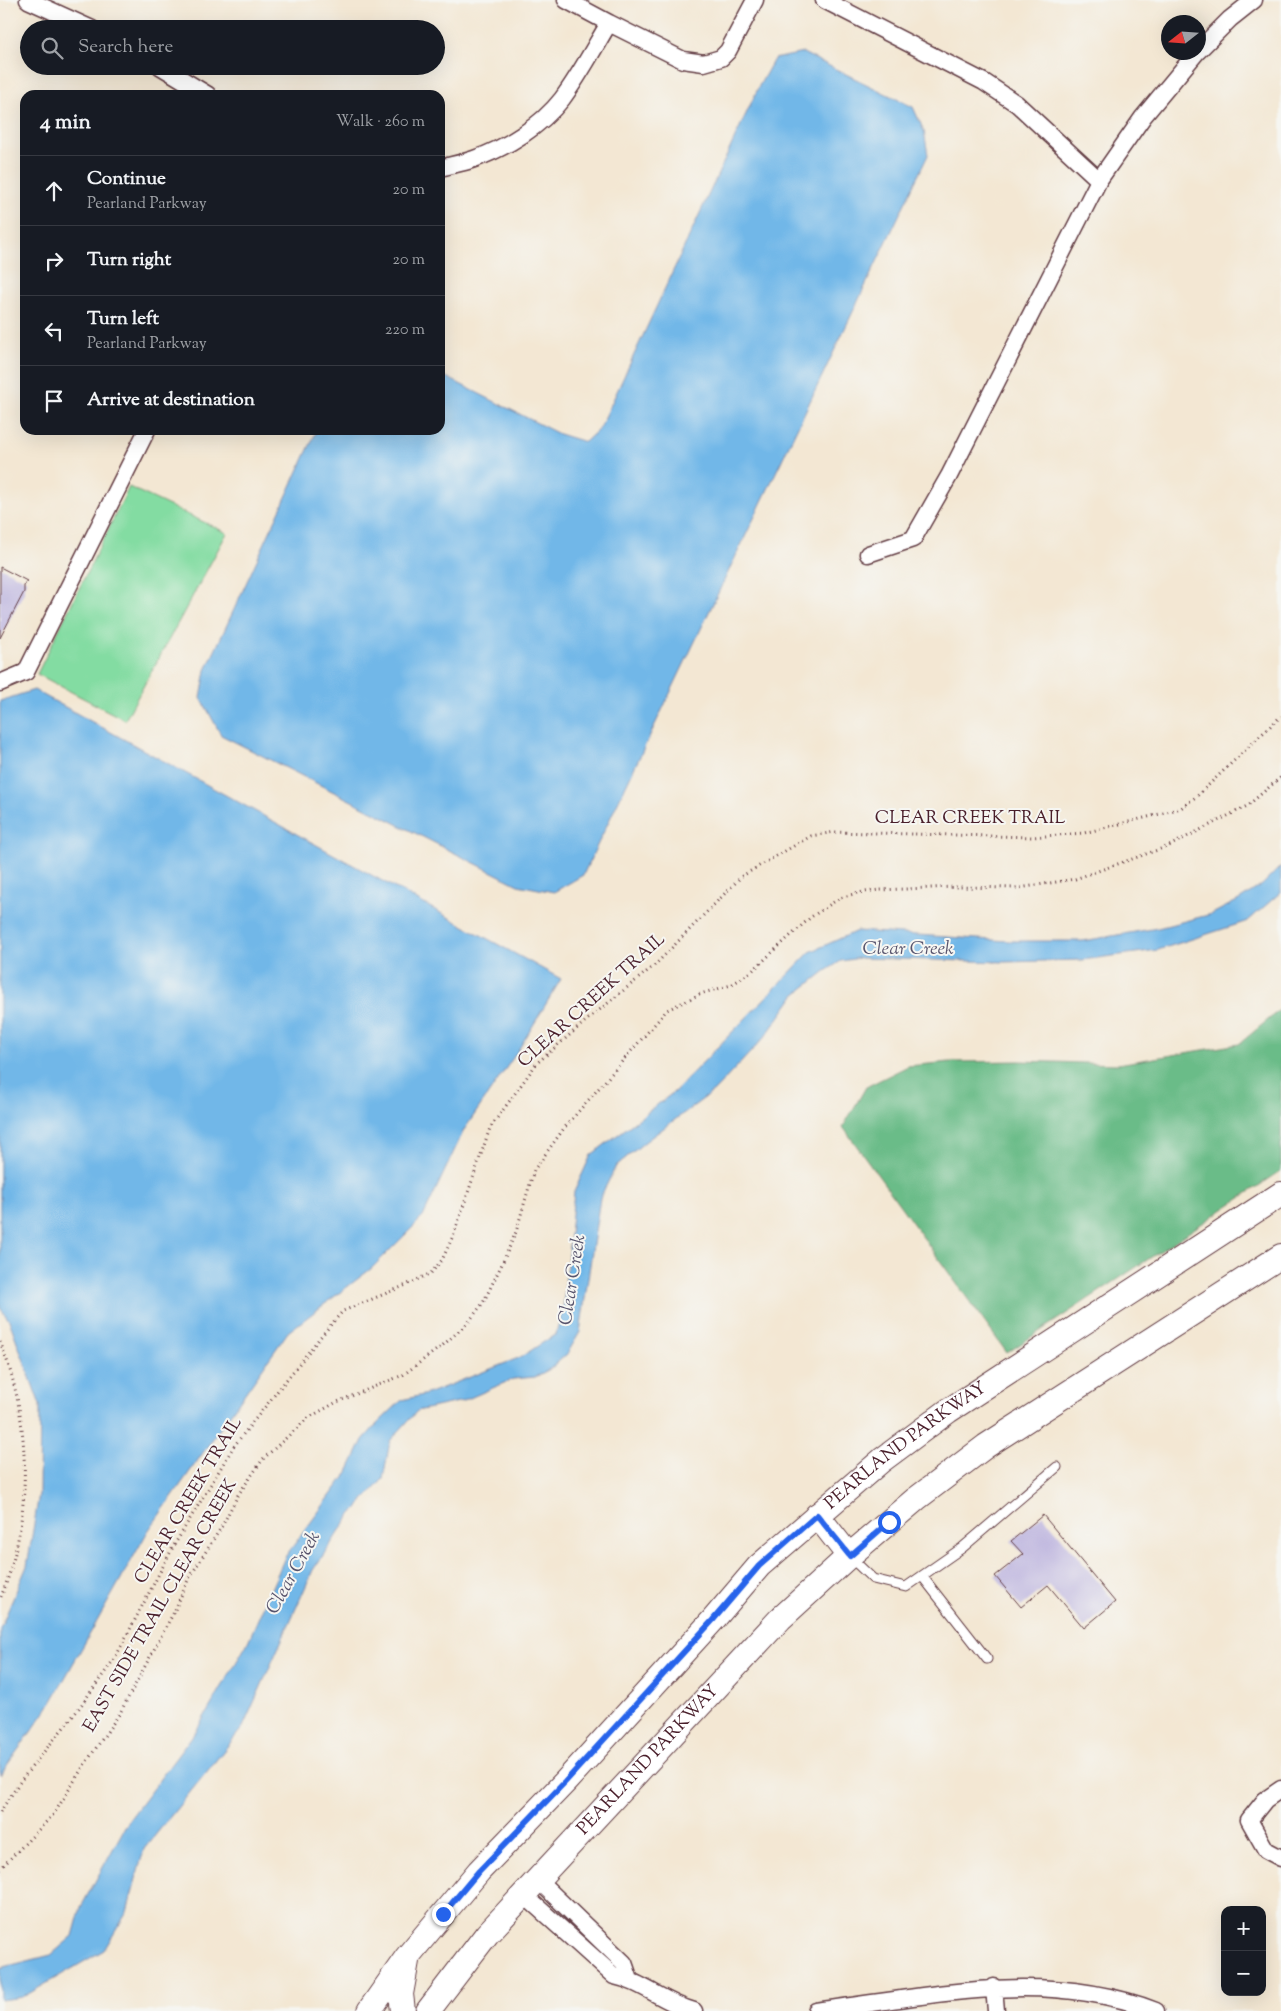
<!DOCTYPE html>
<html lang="en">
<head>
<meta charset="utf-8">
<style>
  :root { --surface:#171b24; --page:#242831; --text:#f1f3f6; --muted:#9ea1a6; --line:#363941 }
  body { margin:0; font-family:"Sorts Mill Goudy",serif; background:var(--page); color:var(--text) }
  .controls { position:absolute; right:15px; bottom:15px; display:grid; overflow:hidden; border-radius:10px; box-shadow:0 5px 20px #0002 }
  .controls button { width:45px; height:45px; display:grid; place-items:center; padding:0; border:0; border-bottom:1px solid var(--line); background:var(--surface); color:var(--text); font:25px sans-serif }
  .compass { position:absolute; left:1161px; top:15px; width:45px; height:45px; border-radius:50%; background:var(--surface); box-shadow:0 5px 20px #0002; rotate:253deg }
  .stop { position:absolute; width:15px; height:15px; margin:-11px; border:4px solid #2563eb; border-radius:50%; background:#fff }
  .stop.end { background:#2563eb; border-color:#fff; box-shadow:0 1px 5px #0008 }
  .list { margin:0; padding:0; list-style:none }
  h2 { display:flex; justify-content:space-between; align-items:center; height:65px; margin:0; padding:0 20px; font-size:21px }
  h2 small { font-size:16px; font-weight:400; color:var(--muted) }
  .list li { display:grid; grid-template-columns:32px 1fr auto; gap:15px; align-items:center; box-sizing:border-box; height:70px; padding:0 20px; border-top:1px solid var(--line) }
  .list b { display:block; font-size:19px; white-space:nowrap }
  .list p { margin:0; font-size:16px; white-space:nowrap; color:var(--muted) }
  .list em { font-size:16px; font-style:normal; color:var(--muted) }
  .icon { flex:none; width:28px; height:28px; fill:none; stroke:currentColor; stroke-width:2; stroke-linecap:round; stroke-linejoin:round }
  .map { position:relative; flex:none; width:1281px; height:2011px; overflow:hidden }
  .search { position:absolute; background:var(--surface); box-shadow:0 5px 20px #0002; left:20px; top:20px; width:425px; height:55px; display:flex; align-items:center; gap:12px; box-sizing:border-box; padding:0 18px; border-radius:28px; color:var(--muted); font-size:19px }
  .panel { position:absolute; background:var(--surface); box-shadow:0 5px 20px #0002; left:20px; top:90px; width:425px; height:345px; border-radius:15px }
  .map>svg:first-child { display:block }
  .green { fill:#83dca2; stroke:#667e66 }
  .forest { fill:#6abc88; stroke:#5a6e5a }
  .water { fill:#71b7e8; stroke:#5e6b8a }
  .building { fill:#bcb3de }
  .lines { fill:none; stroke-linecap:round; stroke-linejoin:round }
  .service-casing { stroke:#633d44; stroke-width:11 }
  .minor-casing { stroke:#633d44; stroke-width:19 }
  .secondary-casing { stroke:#633d44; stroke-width:26 }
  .path { stroke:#633d44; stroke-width:3; stroke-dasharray:1 4; stroke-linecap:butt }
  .service { stroke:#fff; stroke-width:9 }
  .minor { stroke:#fff; stroke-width:16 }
  .secondary { stroke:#fff; stroke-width:24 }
  .route { stroke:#2563eb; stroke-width:6 }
  .labels { text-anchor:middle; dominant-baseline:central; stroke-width:4; stroke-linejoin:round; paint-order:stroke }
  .street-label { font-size:18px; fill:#4a1f2b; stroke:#f6f6f2 }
  .water-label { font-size:19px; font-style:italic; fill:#58546d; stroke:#f6f6f2 }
</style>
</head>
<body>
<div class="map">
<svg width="1281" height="2011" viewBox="0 0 1281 2011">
  <rect width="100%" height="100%" fill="#f6f6f2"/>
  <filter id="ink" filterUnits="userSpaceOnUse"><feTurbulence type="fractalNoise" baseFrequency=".02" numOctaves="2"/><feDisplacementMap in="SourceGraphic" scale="10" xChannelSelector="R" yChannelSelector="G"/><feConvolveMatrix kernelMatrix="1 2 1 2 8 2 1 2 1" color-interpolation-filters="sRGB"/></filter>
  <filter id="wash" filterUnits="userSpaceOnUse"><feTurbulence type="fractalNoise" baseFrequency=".0096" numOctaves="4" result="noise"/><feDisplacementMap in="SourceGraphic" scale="20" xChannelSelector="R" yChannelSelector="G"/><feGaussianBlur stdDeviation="1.12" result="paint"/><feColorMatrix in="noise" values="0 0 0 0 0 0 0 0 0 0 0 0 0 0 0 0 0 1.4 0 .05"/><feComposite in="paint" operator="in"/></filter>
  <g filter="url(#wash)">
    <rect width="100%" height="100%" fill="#f3e7d3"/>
    <!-- green -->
    <path class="green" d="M129 487 227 533 125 720 37 674Z"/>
    <!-- forest -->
    <path class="forest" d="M1281 1009V1171L1007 1353 843 1127 866 1087 908 1066 950 1062 1019 1061 1118 1064 1239 1044Z"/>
    <!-- water -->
    <path class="water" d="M803 53 913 107 924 131 928 155 583 875 554 892 518 885 221 735 201 698 206 670 317 430H440V374L559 434 585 442 600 428 759 86 774 59Z
      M34 690 561 979 517 1052 464 1130 423 1217 372 1268 288 1332 148 1531 48 1708 0 1775V1629L27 1566 39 1494 40 1405 9 1320 0 1308V701Z
      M1281 866V892L1248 921 1158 950 1082 960 1004 962 860 958 841 961 824 972 795 995 764 1038 714 1091 646 1141 616 1166 600 1198 580 1332 567 1354 550 1369 535 1377 513 1379 463 1401 417 1411 390 1441 383 1479 349 1517 313 1570 243 1727 144 1849 127 1912 104 1950 23 1997 0 2000V1968L51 1955 73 1936 81 1907 129 1820 196 1731 247 1644 285 1557 348 1472 363 1440 376 1425 402 1400 427 1394 521 1357 556 1334 563 1309 574 1192 591 1155 674 1092 810 952 857 931 1008 941H1083L1158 928 1212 914 1239 900 1262 885Z"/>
    <g id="blocks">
      <!-- building -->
      <path class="building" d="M0 567 27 581 24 586V592L0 638Z
        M1043 1515 1115 1602 1084 1628 1048 1585 1021 1607 995 1576 1023 1554 1011 1541Z"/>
    </g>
  </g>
  <g filter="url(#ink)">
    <use href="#blocks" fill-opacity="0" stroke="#633d44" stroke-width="1"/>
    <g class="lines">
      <!-- service casing -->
      <g class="service-casing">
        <path id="service" d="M850 1557 873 1579 906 1587 962 1548 1057 1467
          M922 1576 987 1659"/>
      </g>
      <!-- minor casing -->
      <g class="minor-casing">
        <path id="minor" d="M28 0 92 29
          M824 0 984 82 1017 104 1099 180
          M609 23 683 60 704 63 721 58 728 51 755 0
          M1198 51 1230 19 1254 0
          M160 66 208 95
          M440 168C451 165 463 163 474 159 506 148 541 126 562 99 580 75 594 48 609 23L566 0
          M868 554 913 539 949 476 1099 180 1143 117 1197 52
          M0 683 26 672 147 430
          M1281 1789 1265 1800 1249 1820 1266 1850 1281 1858
          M538 1880 624 1963 630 1980
          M524 1895 614 1976C643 1982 664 2003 694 2011
          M994 1987 996 2011
          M816 2011C931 1996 1044 1968 1156 2011"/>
      </g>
      <!-- secondary casing -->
      <g class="secondary-casing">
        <g id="secondary">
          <path d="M817 1515 849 1556"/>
          <path id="s1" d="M369 2011 407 1957 479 1871 565 1782 713 1620 759 1566 882 1460 948 1411 1281 1194"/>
          <path d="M403 2011 401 1994 407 1961"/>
          <path id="s2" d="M428 2011 487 1934 780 1619 849 1556 916 1499 986 1446 1281 1256"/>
        </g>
      </g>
      <!-- path -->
      <path class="path" d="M0 1342C32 1418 33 1522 0 1599
        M0 1812 22 1779 77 1711 115 1658 173 1547 234 1446 322 1335 343 1311 404 1286 431 1273 442 1260 454 1234 490 1128 537 1063 587 1020 655 965 742 876 811 836 835 832 1032 837 1084 833 1160 814 1181 808 1197 796 1281 716
        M0 1869 54 1814 83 1767 120 1713 174 1612 188 1580 222 1526 238 1495 263 1459 308 1418 337 1402 403 1375 442 1346 468 1323 483 1303 502 1264 516 1232 534 1170 565 1127 667 1010 700 994 731 985 751 972 811 917 840 898 857 893 879 890 956 887 1019 888 1075 879 1169 846 1247 806 1281 777"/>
      <!-- service -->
      <use href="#service" class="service"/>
      <!-- minor -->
      <use href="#minor" class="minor"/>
      <!-- secondary -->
      <use href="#secondary" class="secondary"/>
    </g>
  </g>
  <g class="lines" filter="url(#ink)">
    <!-- route -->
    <path class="route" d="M443 1914 479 1871 565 1782 713 1620 759 1566 817 1515 850 1556 889 1522"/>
  </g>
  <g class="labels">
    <!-- street labels -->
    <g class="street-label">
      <text x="970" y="819">CLEAR CREEK TRAIL</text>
      <text transform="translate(592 1001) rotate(-42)">CLEAR CREEK TRAIL</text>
      <text stroke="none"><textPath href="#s1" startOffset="782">PEARLAND PARKWAY</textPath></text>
      <text transform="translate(189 1501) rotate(-59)">CLEAR CREEK TRAIL</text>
      <text transform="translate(161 1606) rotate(-60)">EAST SIDE TRAIL CLEAR CREEK</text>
      <text stroke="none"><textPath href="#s2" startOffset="334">PEARLAND PARKWAY</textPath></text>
    </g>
    <!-- water labels -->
    <g class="water-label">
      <text x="908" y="949">Clear Creek</text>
      <text transform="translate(573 1280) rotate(-81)">Clear Creek</text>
      <text transform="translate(294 1573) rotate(-61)">Clear Creek</text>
    </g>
  </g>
</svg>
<div class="controls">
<button>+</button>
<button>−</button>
</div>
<svg class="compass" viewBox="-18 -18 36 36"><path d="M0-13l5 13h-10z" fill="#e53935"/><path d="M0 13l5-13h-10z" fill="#9ea1a6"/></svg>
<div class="stop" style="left:889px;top:1522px"></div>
<div class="stop end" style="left:443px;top:1914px"></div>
<div class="search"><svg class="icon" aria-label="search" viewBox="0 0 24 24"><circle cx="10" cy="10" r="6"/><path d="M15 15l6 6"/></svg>Search here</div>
<section class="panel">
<h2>4 min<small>Walk · 260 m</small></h2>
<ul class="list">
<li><svg class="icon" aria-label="ahead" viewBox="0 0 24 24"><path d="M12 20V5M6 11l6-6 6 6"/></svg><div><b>Continue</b><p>Pearland Parkway</p></div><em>20 m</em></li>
<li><svg class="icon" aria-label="right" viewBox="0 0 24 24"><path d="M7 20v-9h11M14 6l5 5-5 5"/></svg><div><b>Turn right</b></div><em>20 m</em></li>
<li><svg class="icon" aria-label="left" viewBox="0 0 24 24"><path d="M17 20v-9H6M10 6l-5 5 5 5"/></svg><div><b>Turn left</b><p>Pearland Parkway</p></div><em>220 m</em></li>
<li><svg class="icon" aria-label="arrive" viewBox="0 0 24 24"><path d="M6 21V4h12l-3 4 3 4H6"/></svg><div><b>Arrive at destination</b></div></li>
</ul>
</section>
</div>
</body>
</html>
